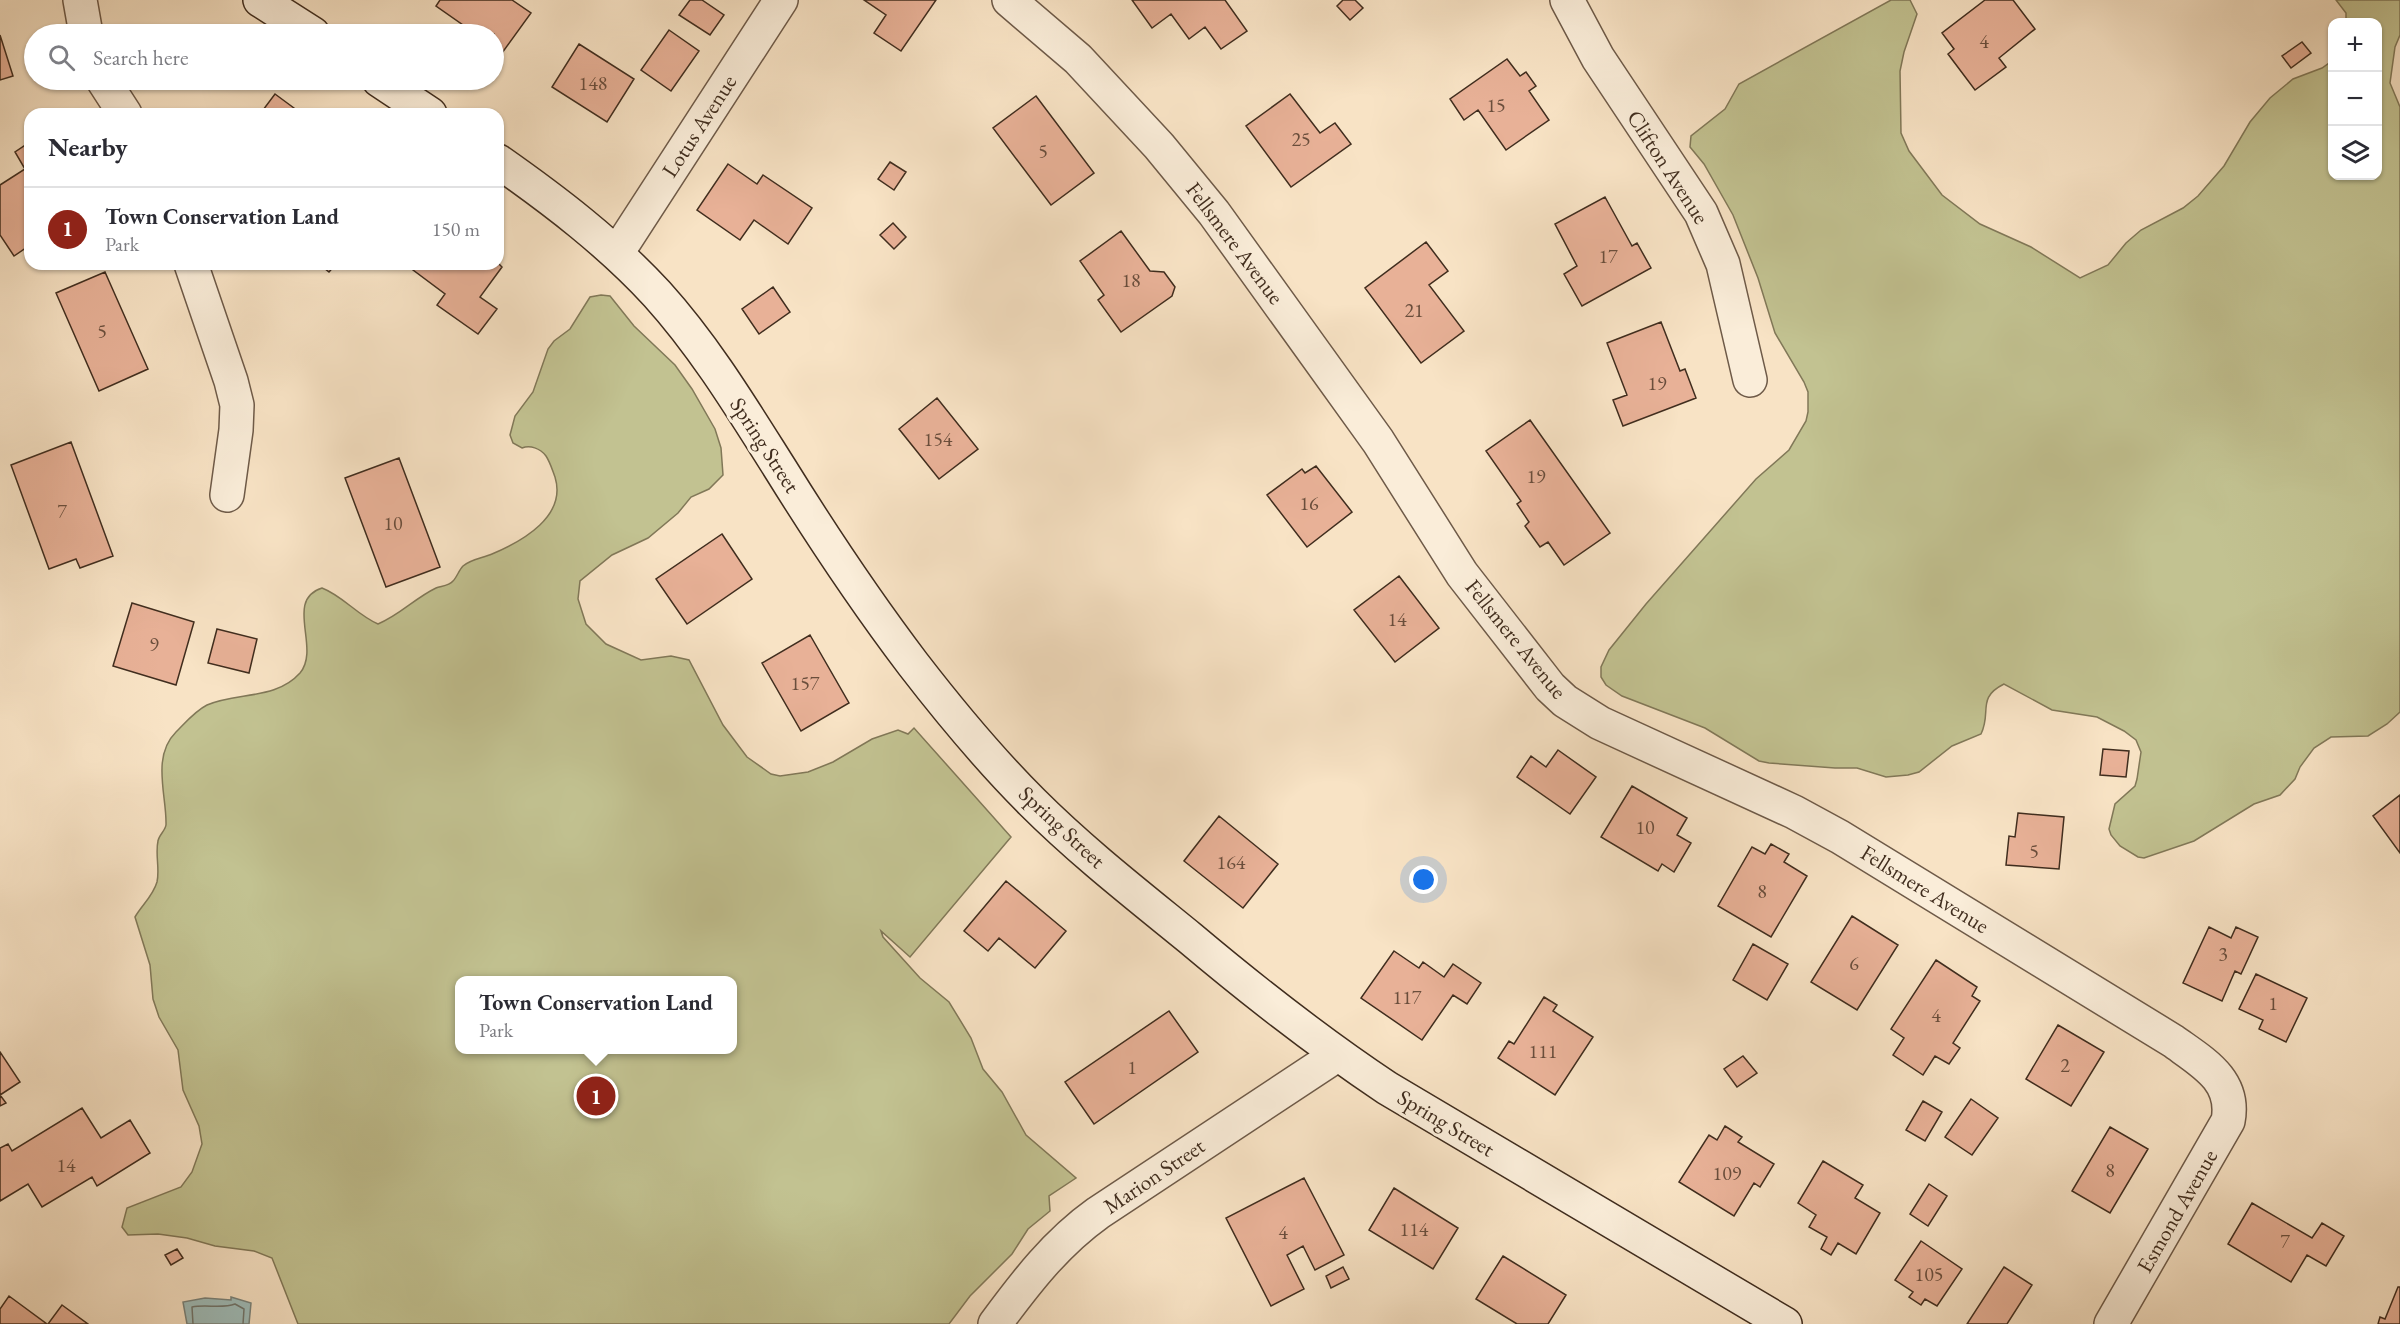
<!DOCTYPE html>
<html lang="en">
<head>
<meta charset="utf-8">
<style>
  :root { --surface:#fff; --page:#f7f7f7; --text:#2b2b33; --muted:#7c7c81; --line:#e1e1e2; --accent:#8f2418 }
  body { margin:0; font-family:"EB Garamond",serif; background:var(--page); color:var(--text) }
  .controls { position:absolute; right:18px; top:18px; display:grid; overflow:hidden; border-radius:12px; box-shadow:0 2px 4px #0004 }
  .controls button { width:54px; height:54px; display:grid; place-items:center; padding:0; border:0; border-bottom:2px solid var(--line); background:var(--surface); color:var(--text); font:30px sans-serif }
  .you { position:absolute; left:1424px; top:880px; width:21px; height:21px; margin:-15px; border:4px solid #fff; border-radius:50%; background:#1a73e8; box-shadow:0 0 0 9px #1a73e833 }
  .badge { display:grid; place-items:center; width:39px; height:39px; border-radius:50%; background:var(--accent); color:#fff; font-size:20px; font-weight:700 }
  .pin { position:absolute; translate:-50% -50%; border:3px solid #fff; box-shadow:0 2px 6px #0006 }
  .popup { position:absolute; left:455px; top:976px; width:282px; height:78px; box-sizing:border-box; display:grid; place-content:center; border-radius:12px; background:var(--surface); filter:drop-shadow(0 2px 4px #0005); font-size:20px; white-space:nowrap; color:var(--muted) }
  .popup b { font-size:22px; color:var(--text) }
  .popup::after { content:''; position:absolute; left:50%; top:100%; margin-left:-12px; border:12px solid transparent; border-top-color:var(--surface) }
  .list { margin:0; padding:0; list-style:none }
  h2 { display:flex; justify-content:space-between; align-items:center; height:78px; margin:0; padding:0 24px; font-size:26px }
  h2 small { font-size:20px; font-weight:400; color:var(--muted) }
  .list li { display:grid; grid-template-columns:39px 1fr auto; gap:18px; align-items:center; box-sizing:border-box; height:84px; padding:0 24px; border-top:2px solid var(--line) }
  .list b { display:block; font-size:22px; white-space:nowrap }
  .list p { margin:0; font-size:20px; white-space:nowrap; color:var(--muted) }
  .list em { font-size:20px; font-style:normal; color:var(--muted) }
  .icon { flex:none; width:33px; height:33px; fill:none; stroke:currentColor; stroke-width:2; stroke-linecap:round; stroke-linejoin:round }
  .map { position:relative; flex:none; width:2400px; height:1324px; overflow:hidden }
  .search { position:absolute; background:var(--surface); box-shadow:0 2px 4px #0004; left:24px; top:24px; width:480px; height:66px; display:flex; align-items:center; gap:15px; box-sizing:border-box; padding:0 21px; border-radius:33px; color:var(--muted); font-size:22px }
  .panel { position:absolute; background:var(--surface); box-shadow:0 2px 4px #0004; left:24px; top:108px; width:480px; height:162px; border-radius:18px }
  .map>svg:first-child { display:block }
  .green { fill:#c2c291; stroke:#817858; stroke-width:1.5; fill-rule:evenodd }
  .water { fill:#9fbdba; stroke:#79837c; stroke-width:1.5 }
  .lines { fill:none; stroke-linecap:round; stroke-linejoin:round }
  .shore { stroke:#70756c; stroke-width:1.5 }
  .building { fill:#e8b197; stroke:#402d1e; stroke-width:1.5 }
  .street-casing { stroke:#6e5a48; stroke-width:36 }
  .secondary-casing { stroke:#402d1e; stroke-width:36 }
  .street { stroke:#faedd9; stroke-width:33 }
  .secondary { stroke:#faedd9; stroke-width:33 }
  .labels { text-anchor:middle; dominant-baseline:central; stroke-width:6; stroke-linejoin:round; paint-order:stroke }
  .number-label { font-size:20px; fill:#6a4e3c }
  .street-label { font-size:22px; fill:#402d1e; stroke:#faedd9 }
</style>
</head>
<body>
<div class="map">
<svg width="2400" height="1324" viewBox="0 0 2400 1324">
  <rect width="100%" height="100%" fill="#f8e3c5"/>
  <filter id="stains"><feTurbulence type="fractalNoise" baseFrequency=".00333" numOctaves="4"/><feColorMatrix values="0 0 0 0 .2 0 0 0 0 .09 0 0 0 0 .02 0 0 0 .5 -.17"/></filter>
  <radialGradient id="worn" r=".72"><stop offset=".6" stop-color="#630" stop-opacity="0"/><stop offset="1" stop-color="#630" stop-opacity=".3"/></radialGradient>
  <!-- green -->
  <path class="green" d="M1891 0H1910L1917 14 1904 52 1900 71 1901 133 1909 151 1942 195 1980 224 2031 247 2080 278 2108 265 2126 243 2141 230 2183 208 2198 196 2224 166 2250 122 2270 98 2293 79 2322 68 2332 61V176H2378V22H2346V13L2336 0H2400V35L2395 47 2390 83 2400 107V712L2387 724 2368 736 2331 737 2314 748 2300 767 2295 779 2280 795 2254 804 2194 841 2144 858 2138 857 2120 846 2111 835 2109 829 2115 804 2135 786 2137 779 2141 752 2136 740 2124 731 2097 717 2052 710 2004 684C1976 698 1992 712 1981 734L1952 746 1919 772 1908 775 1886 777 1857 768H1835L1769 763 1759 761 1705 728 1622 696 1606 685 1601 677V667L1609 650 1646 604 1756 479 1789 450 1806 421 1808 412V392L1804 382 1775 333 1758 278 1733 215 1704 164 1690 147 1691 136 1725 109 1739 84Z
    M601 295 610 296 634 326 675 365 692 389 715 429 721 448 723 475 709 489 691 497 678 513 648 538 612 555 580 581 578 599 586 624 606 644 641 660 671 656 689 660 723 725 747 757 771 774 780 776 808 772 833 762 872 739 898 730 908 734 914 728 1011 837 910 957 881 931 883 937 920 978 949 1002 971 1038 983 1069 1002 1092 1026 1135 1076 1178 1049 1196 1050 1211 1028 1229 1012 1254 970 1296 949 1324H298L272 1258 254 1251 215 1246 187 1238 158 1234 128 1235 122 1227 127 1208 181 1187 192 1172 202 1144 199 1126 183 1090 178 1050 159 1017 153 999 150 965 135 917C142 905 153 896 157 882 160 869 155 854 158 841 159 835 165 831 166 825 167 796 151 757 176 732 185 723 195 711 207 705 237 692 276 700 300 673 321 648 284 600 322 588 343 596 357 615 378 624 400 615 415 598 436 588 441 586 449 586 453 581 457 577 459 570 463 566 471 559 483 558 492 554 523 541 567 516 555 477 552 469 550 462 546 456 540 448 530 445 522 448L513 443 510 435 515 416 533 392 548 349 554 341 570 329 590 297ZM460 980H732V1050H460Z"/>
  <!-- water -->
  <path class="water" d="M231 1297 251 1303 249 1324H187L183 1302 205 1298 231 1300Z"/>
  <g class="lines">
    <!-- shore -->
    <path class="shore" d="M193 1324 192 1307C206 1304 222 1309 235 1304L244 1309 243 1324"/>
  </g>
  <!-- building -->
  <path class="building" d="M440 0H512L531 13 502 53 494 47V34H476L436 6Z
    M690 0H702L724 15 710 35 679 15Z
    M864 0H936L901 51 874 33 886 15Z
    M1132 0H1225L1247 31 1221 49 1205 27 1189 39 1171 14 1152 28Z
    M1343 0H1355L1363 8 1350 20 1337 6Z
    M1985 0H2013L2035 29 1999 58 2006 67 1975 90 1948 54 1954 49 1942 33Z
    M669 30 699 51 671 91 641 70Z
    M0 35 13 76 0 80Z
    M2302 42 2311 53 2291 68 2282 56Z
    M579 44 634 79 607 122 552 87Z
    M1507 59 1520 76 1526 72 1536 86 1529 91 1549 120 1506 150 1478 110 1464 120 1450 99Z
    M275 94 302 114H260Z
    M1290 94 1320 133 1335 123 1351 144 1291 187 1246 126Z
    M1036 96 1094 173 1051 205 993 128Z
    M30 142V245L14 256 0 235V185L25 169 15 152Z
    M890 162 906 172 894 190 878 179Z
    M728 164 757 184 763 175 812 208 788 244 754 220 740 240 697 210Z
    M1605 197 1632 246 1637 243 1651 268 1582 306 1564 274 1577 266 1555 224Z
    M893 223 906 237 894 249 880 235Z
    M1121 231 1150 271 1164 272 1175 287 1172 296 1121 332 1098 300 1104 295 1080 261Z
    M1426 242 1448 271 1429 285 1464 331 1421 363 1365 288Z
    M498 263 502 267 480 297 497 309 478 334 437 305 445 294 405 264Z
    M319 264H336L329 272Z
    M105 272 148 369 99 391 56 293Z
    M773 287 790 312 759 334 742 309Z
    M1661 322 1680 371 1685 369 1696 398 1623 426 1613 400 1627 395 1607 343Z
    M937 398 978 449 939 479 899 429Z
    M1530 420 1610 533 1564 565 1548 542 1540 547 1525 526 1529 522 1517 504 1521 501 1486 451Z
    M71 442 113 556 80 568 76 559 49 569 11 465Z
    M399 458 440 567 386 587 345 478Z
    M1316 466 1352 512 1307 547 1267 495 1302 469 1305 473Z
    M722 534 752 579 687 624 656 579Z
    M1399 576 1439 628 1395 662 1354 610Z
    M132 603 194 622 176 685 113 666Z
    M217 629 257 639 249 673 208 663Z
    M810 635 849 703 801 731 762 663Z
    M2103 749 2129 751 2126 777 2100 775Z
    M1558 750 1596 777 1570 814 1517 777 1531 756 1546 767Z
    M1632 786 1687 818 1677 835 1691 843 1674 872 1662 864 1658 871 1601 837Z
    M2400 795V853L2373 816Z
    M2018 813 2064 817 2059 869 2006 865 2009 836 2015 837Z
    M1219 816 1278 864 1243 908 1184 861Z
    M1771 844 1789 854 1784 862 1807 876 1771 937 1718 906 1752 847 1765 854Z
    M1006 881 1066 931 1035 968 999 938 988 951 964 931Z
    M1852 916 1898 945 1857 1010 1811 982Z
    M2209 927 2231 938 2236 927 2258 937 2241 974 2235 971 2222 1001 2183 983Z
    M1753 944 1788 964 1767 1000 1733 980Z
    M1394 951 1419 968 1423 962 1444 977 1453 964 1481 983 1467 1004 1453 995 1422 1040 1361 998Z
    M1936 960 1977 987 1972 996 1980 1001 1953 1043 1960 1048 1949 1064 1935 1056 1923 1075 1893 1055 1904 1038 1891 1029Z
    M2256 974 2307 998 2286 1042 2259 1029 2263 1020 2239 1009Z
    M1544 997 1557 1005 1553 1011 1593 1037 1555 1095 1498 1058 1509 1041 1514 1044Z
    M1169 1011 1198 1052 1094 1124 1065 1082Z
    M2058 1025 2104 1052 2071 1106 2026 1079Z
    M0 1052 20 1082 0 1095 6 1103 0 1106Z
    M1743 1056 1757 1073 1737 1087 1724 1069Z
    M1971 1099 1998 1118 1972 1155 1945 1137Z
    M1923 1101 1942 1112 1925 1141 1906 1130Z
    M82 1108 101 1138 130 1120 150 1153 97 1186 92 1177 42 1207 28 1184 0 1201V1148L8 1144 12 1151Z
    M1725 1126 1742 1137 1738 1142 1774 1164 1760 1187 1754 1183 1734 1216 1679 1182 1709 1135 1717 1140Z
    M2110 1127 2148 1149 2110 1213 2072 1191Z
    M1823 1161 1863 1185 1855 1198 1880 1213 1856 1254 1838 1243 1831 1255 1821 1249 1827 1237 1809 1227 1816 1215 1798 1203Z
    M1304 1178 1344 1255 1315 1270 1303 1246 1287 1255 1304 1289 1271 1306 1226 1218Z
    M1929 1184 1947 1196 1928 1226 1910 1214Z
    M1394 1188 1458 1228 1433 1269 1369 1230Z
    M2252 1203 2312 1238 2322 1223 2344 1236 2326 1266 2307 1255 2291 1282 2228 1244Z
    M1921 1241 1962 1269 1937 1306 1925 1299 1921 1305 1909 1297 1913 1292 1895 1280Z
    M177 1249 183 1258 171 1265 165 1255Z
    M1503 1256 1566 1295 1548 1324H1517L1476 1299Z
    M1343 1267 1349 1279 1331 1288 1326 1276Z
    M2004 1267 2032 1285 2007 1324H1967Z
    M2398 1287H2400V1324H2378L2380 1317 2385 1319Z
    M9 1296 47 1324H0V1309Z
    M62 1305 88 1324H48Z"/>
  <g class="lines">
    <!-- street casing -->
    <g class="street-casing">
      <path id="street" d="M80 0 86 34
        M1009 0 1078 59 1159 146 1214 213 1378 441 1462 574 1550 687 1565 701 1600 723 1794 812 1840 837 2173 1041C2202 1062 2236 1080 2228 1121L2111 1324
        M1567 0 1598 58 1701 213 1723 264 1750 380
        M103 80 125 114
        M617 253 781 0
        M191 264 231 381 237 405 236 430 227 495
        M995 1324C1026 1282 1056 1243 1098 1213L1337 1055"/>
    </g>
    <!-- secondary casing -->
    <g class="secondary-casing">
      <path id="secondary" d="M260 0 313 34
        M379 80 430 114
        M498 161C555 201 610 243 657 294 705 347 743 410 781 470 822 536 866 602 913 664 950 712 989 759 1032 802 1081 851 1136 894 1190 938 1253 991 1318 1042 1387 1088L1785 1324"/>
    </g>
    <!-- street -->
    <use href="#street" class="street"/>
    <!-- secondary -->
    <use href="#secondary" class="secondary"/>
  </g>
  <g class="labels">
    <!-- number labels -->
    <g class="number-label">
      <text x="1984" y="41">4</text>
      <text x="593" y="83">148</text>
      <text x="1496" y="105">15</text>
      <text x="1301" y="139">25</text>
      <text x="1043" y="151">5</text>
      <text x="1608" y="256">17</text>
      <text x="1131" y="280">18</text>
      <text x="1414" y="310">21</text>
      <text x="102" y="331">5</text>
      <text x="1657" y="383">19</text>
      <text x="938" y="439">154</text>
      <text x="1536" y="476">19</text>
      <text x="1309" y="503">16</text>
      <text x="62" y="511">7</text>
      <text x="393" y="523">10</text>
      <text x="1397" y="619">14</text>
      <text x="154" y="644">9</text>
      <text x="805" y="683">157</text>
      <text x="1645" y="827">10</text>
      <text x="2034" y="851">5</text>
      <text x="1231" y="862">164</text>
      <text x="1762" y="891">8</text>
      <text x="2223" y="954">3</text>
      <text x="1854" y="963">6</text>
      <text x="1407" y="997">117</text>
      <text x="2273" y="1003">1</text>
      <text x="1936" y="1015">4</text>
      <text x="1543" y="1051">111</text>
      <text x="2065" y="1065">2</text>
      <text x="1132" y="1067">1</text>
      <text x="66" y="1165">14</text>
      <text x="2110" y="1170">8</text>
      <text x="1727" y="1173">109</text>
      <text x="1414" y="1229">114</text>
      <text x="1283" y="1232">4</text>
      <text x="2285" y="1241">7</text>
      <text x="1929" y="1274">105</text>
    </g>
    <!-- street labels -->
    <g class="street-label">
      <text transform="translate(699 126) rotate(-57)">Lotus Avenue</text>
      <text transform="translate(1668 167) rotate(57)">Clifton Avenue</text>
      <text transform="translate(1235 243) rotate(53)">Fellsmere Avenue</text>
      <text transform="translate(765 445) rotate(57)">Spring Street</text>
      <text transform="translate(1516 639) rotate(51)">Fellsmere Avenue</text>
      <text transform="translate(1062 827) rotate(43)">Spring Street</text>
      <text transform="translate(1925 889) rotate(32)">Fellsmere Avenue</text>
      <text transform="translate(1446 1123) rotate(31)">Spring Street</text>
      <text transform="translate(1154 1176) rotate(-34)">Marion Street</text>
      <text transform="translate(2177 1211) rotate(-60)">Esmond Avenue</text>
    </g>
  </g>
  <rect width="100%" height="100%" filter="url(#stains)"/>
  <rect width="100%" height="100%" fill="url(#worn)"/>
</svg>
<div class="controls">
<button>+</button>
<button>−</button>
<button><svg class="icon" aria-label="layers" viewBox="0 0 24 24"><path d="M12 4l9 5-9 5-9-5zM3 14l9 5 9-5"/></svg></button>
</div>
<div class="you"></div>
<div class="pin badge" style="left:596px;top:1096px">1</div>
<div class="popup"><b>Town Conservation Land</b>Park</div>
<div class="search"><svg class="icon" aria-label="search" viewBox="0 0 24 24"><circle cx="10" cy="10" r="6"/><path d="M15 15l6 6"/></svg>Search here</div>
<section class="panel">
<h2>Nearby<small></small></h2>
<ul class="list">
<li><span class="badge">1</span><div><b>Town Conservation Land</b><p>Park</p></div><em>150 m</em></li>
</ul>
</section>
</div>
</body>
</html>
